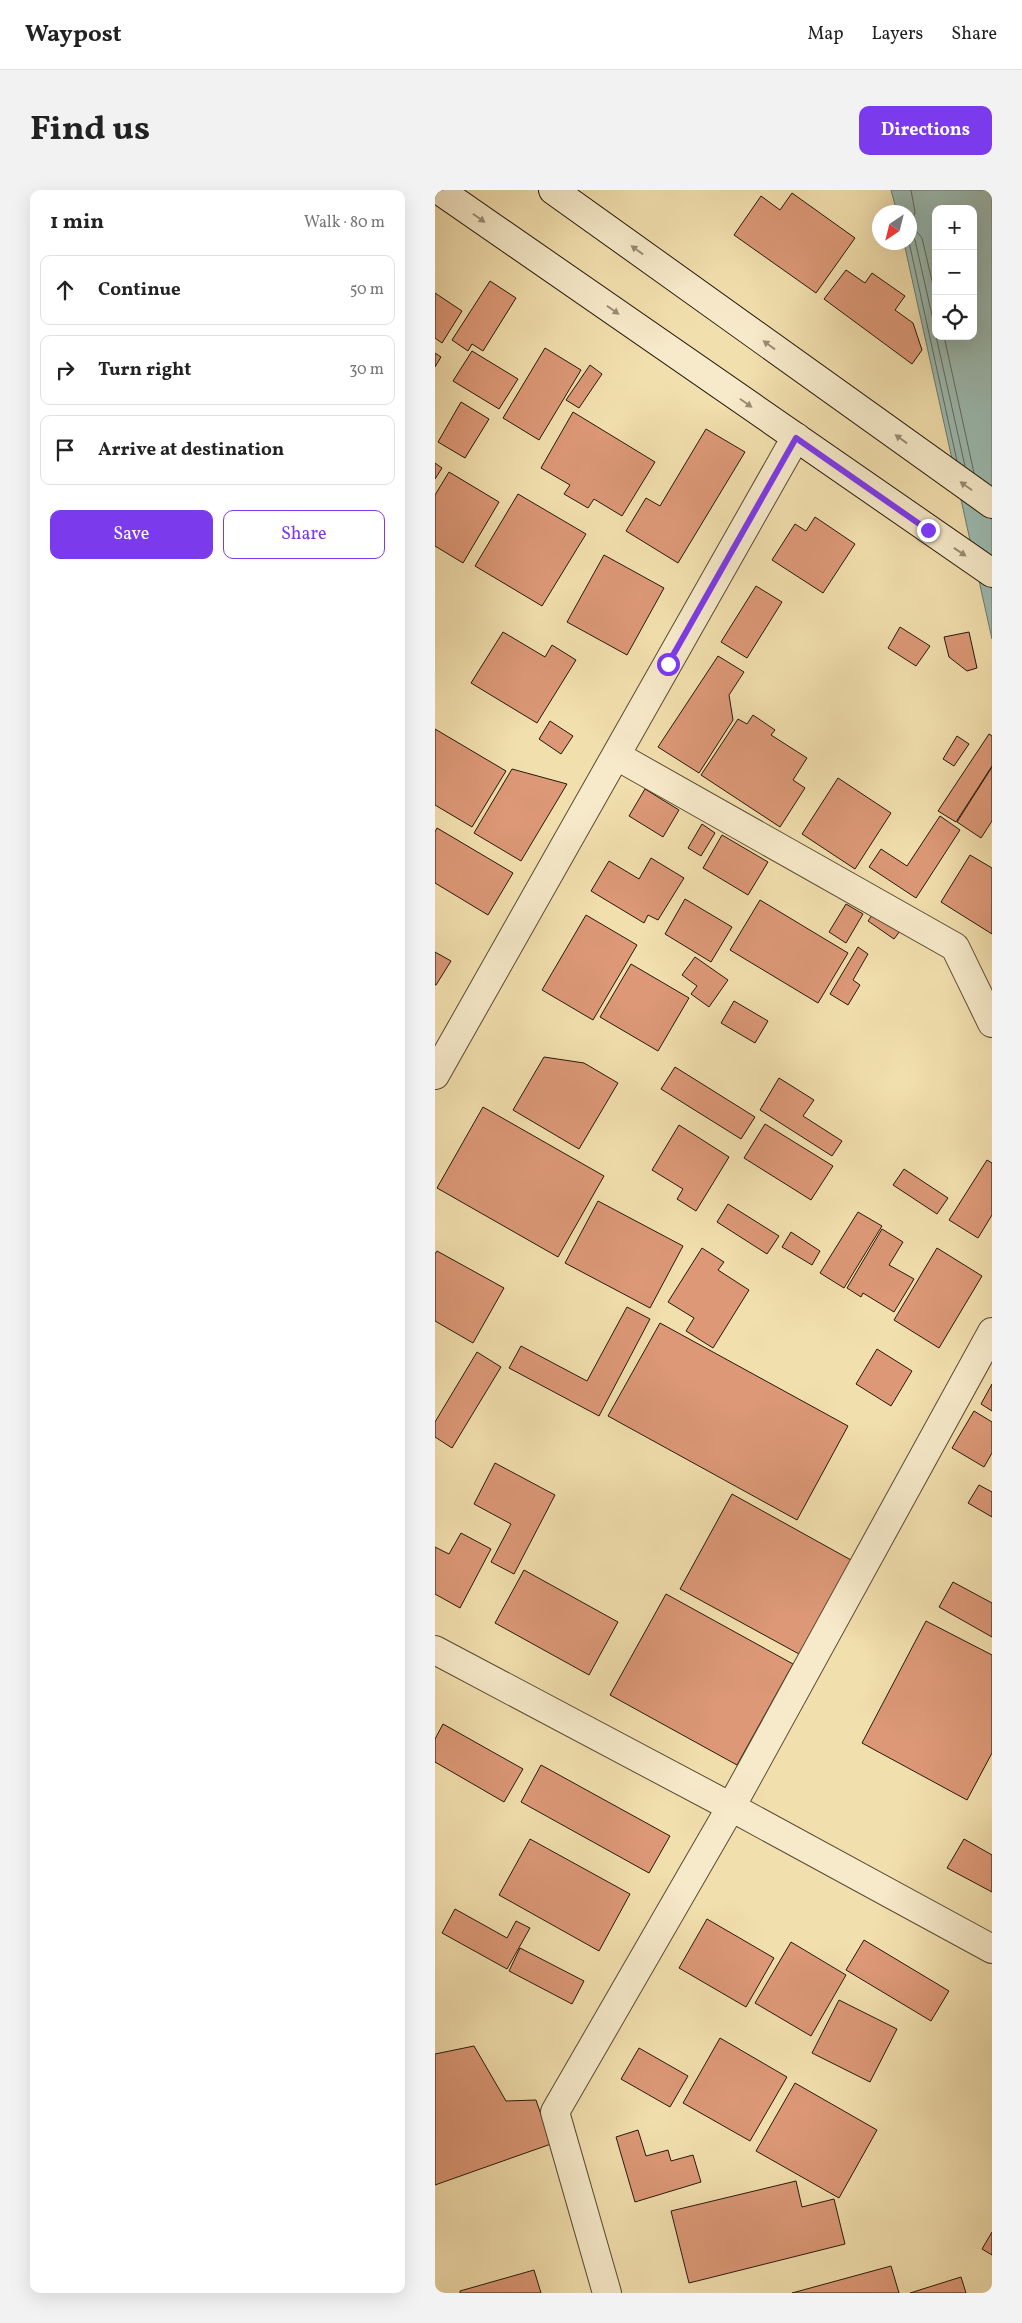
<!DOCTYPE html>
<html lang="en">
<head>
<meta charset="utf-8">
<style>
  :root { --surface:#fff; --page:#f2f2f2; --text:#222; --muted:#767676; --line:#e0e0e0; --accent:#7c3aed }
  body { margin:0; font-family:Vollkorn,serif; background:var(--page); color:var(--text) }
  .controls { position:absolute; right:15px; top:15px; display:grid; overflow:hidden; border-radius:10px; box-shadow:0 5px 20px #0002 }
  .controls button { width:45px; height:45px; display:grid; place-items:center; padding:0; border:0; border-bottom:1px solid var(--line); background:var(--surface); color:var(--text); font:25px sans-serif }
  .compass { position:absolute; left:437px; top:15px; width:45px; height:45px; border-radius:50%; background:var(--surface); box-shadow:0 5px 20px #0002; rotate:215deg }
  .stop { position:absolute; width:15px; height:15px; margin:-11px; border:4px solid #7c3aed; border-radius:50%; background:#fff }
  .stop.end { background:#7c3aed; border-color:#fff; box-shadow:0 1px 5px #0008 }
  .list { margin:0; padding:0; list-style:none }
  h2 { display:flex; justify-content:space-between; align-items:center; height:65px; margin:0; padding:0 20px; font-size:21px }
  h2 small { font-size:16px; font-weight:400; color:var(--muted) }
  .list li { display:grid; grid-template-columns:32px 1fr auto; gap:15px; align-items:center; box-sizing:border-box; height:70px; margin:0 10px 10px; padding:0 10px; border:1px solid var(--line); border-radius:10px }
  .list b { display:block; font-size:19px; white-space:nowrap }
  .list em { font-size:16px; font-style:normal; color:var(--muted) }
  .actions { display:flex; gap:10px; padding:15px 20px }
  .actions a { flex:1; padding:11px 0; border:1px solid var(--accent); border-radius:10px; text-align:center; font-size:18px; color:var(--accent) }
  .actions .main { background:var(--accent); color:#fff }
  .icon { flex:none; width:28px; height:28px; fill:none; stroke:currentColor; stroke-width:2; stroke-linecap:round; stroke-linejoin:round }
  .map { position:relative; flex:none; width:557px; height:2103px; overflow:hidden; border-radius:10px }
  header { display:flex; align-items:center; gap:30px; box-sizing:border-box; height:70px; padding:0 25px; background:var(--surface); border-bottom:1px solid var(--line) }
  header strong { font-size:24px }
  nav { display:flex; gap:28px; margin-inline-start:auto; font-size:18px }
  .intro { display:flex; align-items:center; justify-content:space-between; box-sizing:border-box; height:120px; padding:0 30px }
  h1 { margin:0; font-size:35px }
  .button { padding:12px 22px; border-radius:10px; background:var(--accent); color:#fff; font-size:18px; font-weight:700 }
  main { display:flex; gap:30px; padding:0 30px }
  aside { flex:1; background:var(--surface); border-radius:10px; box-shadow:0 5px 20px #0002 }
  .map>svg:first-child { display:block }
  .water { fill:#9cbbb2; stroke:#6d7a6f; fill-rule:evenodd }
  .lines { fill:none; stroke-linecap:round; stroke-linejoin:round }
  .shore { stroke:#616a5e; stroke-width:1 }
  .building { fill:#dc9877; stroke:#26190a }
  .minor-casing { stroke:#594a33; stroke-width:30 }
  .secondary-casing { stroke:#26190a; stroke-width:30 }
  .minor { stroke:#f7eaca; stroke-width:28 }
  .secondary { stroke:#f7eaca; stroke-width:28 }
  .oneway { fill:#998c74 }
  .route { stroke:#7c3aed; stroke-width:6 }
</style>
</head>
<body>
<header>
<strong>Waypost</strong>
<nav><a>Map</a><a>Layers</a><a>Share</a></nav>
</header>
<div class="intro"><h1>Find us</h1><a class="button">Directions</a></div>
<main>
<aside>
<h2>1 min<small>Walk · 80 m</small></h2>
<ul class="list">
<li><svg class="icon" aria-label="ahead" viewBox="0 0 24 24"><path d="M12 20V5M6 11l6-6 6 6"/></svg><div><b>Continue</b></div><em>50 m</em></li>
<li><svg class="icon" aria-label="right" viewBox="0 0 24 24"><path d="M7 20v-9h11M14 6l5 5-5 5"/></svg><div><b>Turn right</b></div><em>30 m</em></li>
<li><svg class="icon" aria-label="arrive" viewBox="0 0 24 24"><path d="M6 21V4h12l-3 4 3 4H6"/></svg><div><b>Arrive at destination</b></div></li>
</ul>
<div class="actions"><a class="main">Save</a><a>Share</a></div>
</aside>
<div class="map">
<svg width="557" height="2103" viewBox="0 0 557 2103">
  <rect width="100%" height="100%" fill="#f2dfae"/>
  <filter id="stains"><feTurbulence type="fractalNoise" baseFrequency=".004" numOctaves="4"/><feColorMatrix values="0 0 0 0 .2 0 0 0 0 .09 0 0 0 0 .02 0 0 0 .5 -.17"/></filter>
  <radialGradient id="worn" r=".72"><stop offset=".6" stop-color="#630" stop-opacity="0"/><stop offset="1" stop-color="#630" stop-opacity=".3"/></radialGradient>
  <!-- water -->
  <path class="water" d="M456 0H557V449L469 53 474 52V22H462ZM501 19H538V146H501Z"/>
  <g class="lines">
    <!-- shore -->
    <path class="shore" d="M476 0 480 22 476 35 487 48 501 108
      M474 43 480 50 501 143
      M474 52 522 271
      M501 146 530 276
      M509 146 539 283"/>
  </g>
  <!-- building -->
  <path class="building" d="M357 3 420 48 381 103 299 45 326 6 345 20Z
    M411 80 430 93 437 83 470 106 460 120 478 133 487 160 477 174 389 109Z
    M55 91 81 108 48 161 37 154 33 161 17 150Z
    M0 103 27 121 7 153 0 148Z
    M110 158 146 180 104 250 68 228Z
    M37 161 83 189 64 219 18 191Z
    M0 163 6 167 0 177Z
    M155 175 167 184 144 218 131 210Z
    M26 212 54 229 30 268 3 252Z
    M138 222 220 272 187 326 159 309 153 318 129 304 135 295 106 278Z
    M271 239 310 262 243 373 191 341 211 308 225 316Z
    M0 273 7 278 0 289Z
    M14 282 64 312 28 373 0 356V305Z
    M83 304 151 344 107 416 40 376Z
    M380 327 420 354 388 403 337 370 360 334 371 341Z
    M169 365 229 398 192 465 132 432Z
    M321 396 347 412 312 468 286 452Z
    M465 437 495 456 481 476 453 458Z
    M68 442 110 467 117 455 141 470 102 533 36 493Z
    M534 442 542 478 532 481 514 467 509 447Z
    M283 466 309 482 294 505 298 530 264 583 223 557Z
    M318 525 340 540 336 545 372 568 358 590 370 598 345 637 266 585 303 529 312 534Z
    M115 531 138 546 126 564 104 549Z
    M0 539 71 581 37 637 0 615Z
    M554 544 557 546V576L521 632 503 621Z
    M522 546 534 554 519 576 508 569Z
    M557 577V631L546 648 522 632Z
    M77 579 132 594 86 671 39 643Z
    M403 588 456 623 420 679 367 644Z
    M210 599 244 620 228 647 194 626Z
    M505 626 525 640 481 708 434 677 446 659 472 676Z
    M267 634 280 643 266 666 253 658Z
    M2 638 78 683 53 725 0 693V642Z
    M287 645 333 672 313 705 268 678Z
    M535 665 557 678V744L506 712Z
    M216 668 249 688 223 730 213 725 209 733 156 701 174 671 204 689Z
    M250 709 297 737 276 772 230 744Z
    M325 710 413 763 383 813 295 760Z
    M411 714 428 724 411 753 394 742Z
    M442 718 468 737 459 749 433 731Z
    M151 725 202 755 158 830 107 800Z
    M423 757 433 764 418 790 425 795 413 815 395 804Z
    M0 762 16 771 1 795H0Z
    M260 767 293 790 274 817 256 804 262 796 247 785Z
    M196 774 254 808 223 861 165 827Z
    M299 811 333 831 320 853 286 833Z
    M109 867 149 873 183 893 144 959 78 920Z
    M240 877 320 927 306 949 226 899Z
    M344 888 379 910 368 926 407 951 397 966 325 920Z
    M48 917 169 986 123 1067 2 998Z
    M330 934 398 976 376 1010 309 968Z
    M244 935 294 967 261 1021 242 1009 248 999 217 980Z
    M552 970 557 973V1025L543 1048 514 1030Z
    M469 979 513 1008 502 1024 458 995Z
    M163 1011 248 1056 215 1118 130 1073Z
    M293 1014 344 1046 332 1064 282 1032Z
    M423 1022 447 1036 409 1098 385 1083Z
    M447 1039 468 1052 454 1075 479 1089 459 1122 428 1103 426 1107 412 1098Z
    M356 1042 385 1061 377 1075 347 1057Z
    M267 1058 289 1072 283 1080 314 1100 278 1158 251 1141 259 1128 233 1112Z
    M502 1058 547 1086 504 1158 459 1130Z
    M2 1061 69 1098 38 1153 0 1131V1064Z
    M192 1117 215 1129 164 1226 74 1178 86 1156 152 1191Z
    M225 1133 413 1236 362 1330 173 1226Z
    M442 1159 477 1181 456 1216 421 1194Z
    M42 1162 66 1177 17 1258 0 1247V1232Z
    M557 1194V1221L546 1214Z
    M539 1221 557 1232V1263L549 1277 517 1258Z
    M60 1273 120 1305 79 1384 56 1372 76 1334 39 1314Z
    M544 1295 557 1302V1327L533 1313Z
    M297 1304 416 1370 364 1464 245 1399Z
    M26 1343 56 1359 25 1418 0 1404V1357L14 1364Z
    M89 1380 183 1432 154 1485 60 1433Z
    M518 1392 557 1413V1447L504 1417Z
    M231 1404 358 1474 302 1575 175 1505Z
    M491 1431 557 1465V1563L532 1610 427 1553Z
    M8 1534 88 1579 69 1612 0 1572V1549Z
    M106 1575 235 1646 214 1683 86 1612Z
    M95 1649 195 1704 164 1761 64 1705Z
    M529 1649 557 1665V1702L512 1678Z
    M20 1719 72 1748 81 1731 95 1738 72 1779 7 1743Z
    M272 1729 339 1768 311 1817 244 1778Z
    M429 1750 514 1801 496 1831 411 1780Z
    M356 1752 411 1785 376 1846 320 1813Z
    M85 1758 149 1791 137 1814 74 1781Z
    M404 1810 462 1839 435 1892 377 1863Z
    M285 1848 352 1887 315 1951 248 1913Z
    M39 1856 71 1911 101 1910 116 1954 0 1995V1864Z
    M204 1858 253 1886 235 1917 186 1889Z
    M360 1893 442 1940 404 2008 321 1961Z
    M203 1940 211 1966 233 1960 236 1971 258 1965 266 1992 200 2012 181 1947Z
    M361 1991 367 2017 399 2009 410 2054 254 2093 236 2021Z
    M557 2042V2065L547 2059Z
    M456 2076 464 2103H357Z
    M99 2080 106 2103H25V2101Z
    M526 2087 531 2103H475Z"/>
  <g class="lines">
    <!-- minor casing -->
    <g class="minor-casing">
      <path id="minor" d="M182 566 520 757 557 833
        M0 885 361 247
        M0 1460 296 1617 557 1759
        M172 2103 120 1922 296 1617 557 1142"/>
    </g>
    <!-- secondary casing -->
    <g class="secondary-casing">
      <path id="secondary" d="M4 0 557 383
        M118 0 557 314"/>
    </g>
    <!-- minor -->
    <use href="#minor" class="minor"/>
    <!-- secondary -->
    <use href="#secondary" class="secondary"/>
  </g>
  <!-- one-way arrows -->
  <defs><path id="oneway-solid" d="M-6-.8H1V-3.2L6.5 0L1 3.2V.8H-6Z" transform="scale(1.25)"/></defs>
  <g class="oneway">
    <use href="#oneway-solid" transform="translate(44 28) rotate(35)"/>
    <use href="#oneway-solid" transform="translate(202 60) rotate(-144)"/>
    <use href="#oneway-solid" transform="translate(178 120) rotate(35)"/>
    <use href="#oneway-solid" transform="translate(334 155) rotate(-144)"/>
    <use href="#oneway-solid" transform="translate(311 213) rotate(35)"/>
    <use href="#oneway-solid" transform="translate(466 249) rotate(-144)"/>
    <use href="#oneway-solid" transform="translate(531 296) rotate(-145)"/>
    <use href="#oneway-solid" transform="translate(525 362) rotate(34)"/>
  </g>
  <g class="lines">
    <!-- route -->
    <path class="route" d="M233 474 361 248 493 340"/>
  </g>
  <rect width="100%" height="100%" filter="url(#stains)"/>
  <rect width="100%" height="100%" fill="url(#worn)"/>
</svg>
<div class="controls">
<button>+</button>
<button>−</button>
<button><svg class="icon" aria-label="locate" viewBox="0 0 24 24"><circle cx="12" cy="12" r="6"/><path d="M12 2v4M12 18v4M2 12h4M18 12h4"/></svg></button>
</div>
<svg class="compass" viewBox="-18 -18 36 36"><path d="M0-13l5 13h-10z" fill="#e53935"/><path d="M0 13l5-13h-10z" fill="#767676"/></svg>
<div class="stop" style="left:233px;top:474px"></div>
<div class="stop end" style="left:493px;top:340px"></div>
</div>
</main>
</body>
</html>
